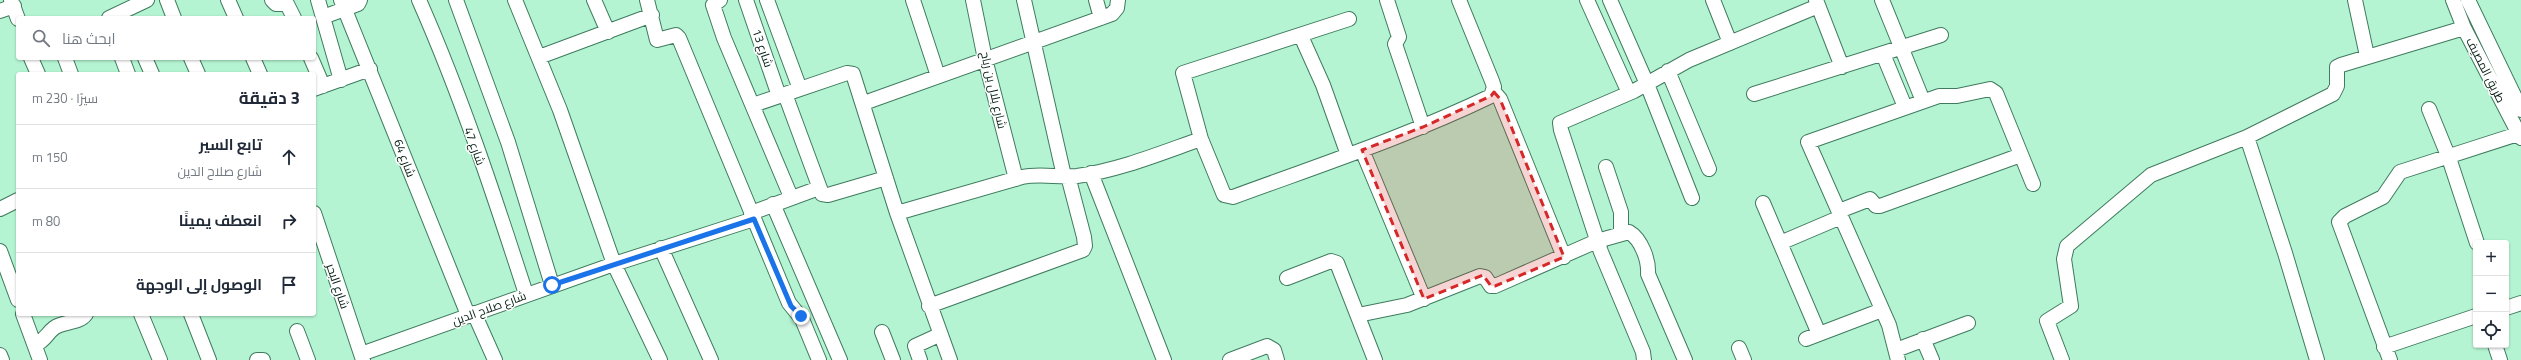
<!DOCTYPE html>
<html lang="ar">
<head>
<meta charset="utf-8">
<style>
  :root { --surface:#fff; --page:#f2f2f3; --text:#1f2937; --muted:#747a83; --line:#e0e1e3 }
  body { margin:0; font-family:"Titillium Web",Cairo,sans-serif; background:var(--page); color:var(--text); direction:rtl }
  .controls { position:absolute; right:12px; bottom:12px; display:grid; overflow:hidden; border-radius:4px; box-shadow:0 1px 3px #0004 }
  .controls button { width:36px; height:36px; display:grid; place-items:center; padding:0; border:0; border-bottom:1px solid var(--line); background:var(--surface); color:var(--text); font:20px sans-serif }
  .stop { position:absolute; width:12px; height:12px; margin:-9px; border:3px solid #1a73e8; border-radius:50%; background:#fff }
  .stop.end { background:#1a73e8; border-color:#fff; box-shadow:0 1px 4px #0008 }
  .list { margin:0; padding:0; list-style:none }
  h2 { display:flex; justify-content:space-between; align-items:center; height:52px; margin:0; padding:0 16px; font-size:17px }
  h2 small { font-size:13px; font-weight:400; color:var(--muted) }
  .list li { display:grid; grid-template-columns:26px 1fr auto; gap:12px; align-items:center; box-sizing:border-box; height:64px; padding:0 16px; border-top:1px solid var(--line) }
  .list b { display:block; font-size:15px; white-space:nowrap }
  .list p { margin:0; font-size:13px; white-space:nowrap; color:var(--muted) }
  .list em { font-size:13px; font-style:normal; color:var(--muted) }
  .icon { flex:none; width:22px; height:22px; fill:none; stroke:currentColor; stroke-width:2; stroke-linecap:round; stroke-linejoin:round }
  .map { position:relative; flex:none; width:2521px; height:360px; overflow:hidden; direction:ltr }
  .search { position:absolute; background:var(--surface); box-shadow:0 1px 3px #0004; left:16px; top:16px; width:300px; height:44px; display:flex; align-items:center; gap:10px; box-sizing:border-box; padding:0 14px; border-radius:4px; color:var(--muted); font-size:15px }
  .panel { position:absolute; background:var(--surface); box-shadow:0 1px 3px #0004; left:16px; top:72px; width:300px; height:244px; border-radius:4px; direction:rtl }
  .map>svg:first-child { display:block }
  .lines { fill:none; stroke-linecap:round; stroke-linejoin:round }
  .minor-casing { stroke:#3f7b5e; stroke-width:16 }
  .minor { stroke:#fff; stroke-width:14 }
  .route { stroke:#1a73e8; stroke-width:5 }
  .marked { fill:#d62828; fill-opacity:0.2; stroke:#d62828; stroke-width:3; stroke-dasharray:8 5; stroke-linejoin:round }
  .labels { text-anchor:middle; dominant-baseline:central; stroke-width:3; stroke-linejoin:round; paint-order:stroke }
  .street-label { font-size:12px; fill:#062014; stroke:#fff }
</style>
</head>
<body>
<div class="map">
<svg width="2521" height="360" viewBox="0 0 2521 360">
  <rect width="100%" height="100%" fill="#b4f4d2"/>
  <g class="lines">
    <!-- minor casing -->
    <g class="minor-casing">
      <path id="minor" d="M11 0 18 19
        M167 0 174 18
        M228 0 236 18
        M272 0 276 4H287L294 18
        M318 0 341 80
        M341 0 468 315
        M419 0C461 95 494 195 526 294
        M456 0 508 142 552 285
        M515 0 560 110 614 264 660 360
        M594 0 608 32
        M647 0 657 40 676 35 679 38 789 303 802 319 819 360
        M720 0 713 5 724 38 791 197
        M746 0 779 96
        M767 0 800 89
        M913 0 938 76
        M973 0 985 59 1016 179
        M1024 0 1064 176
        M1096 0 1101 18
        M1387 0 1399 37 1395 44 1423 127
        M1587 0 1629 93
        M1610 0 1647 84 1692 198
        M1713 0 1730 43
        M1816 0 1842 67
        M1882 0 1923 101
        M2355 0 2367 56
        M2453 0 2464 28 2521 138
        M2468 0 2521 110
        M0 11 14 6
        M323 17 358 4 360 0
        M109 18 147 0
        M1349 19 1183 73 1201 139 1224 195 1233 197C1320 165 1408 136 1491 96L1494 87 1492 81 1459 0
        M1301 36 1323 85 1348 155
        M1883 54 1905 107
        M539 57 652 15
        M31 58 38 74
        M65 58 71 74
        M122 58 128 74
        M145 58 152 74
        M191 58 198 74
        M253 58 260 74
        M311 58 323 86
        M1668 71 1709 169
        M314 89 370 69
        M1494 92 1500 99 1564 257
        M785 94 822 194 828 195 886 178
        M1754 94 1941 35
        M864 103 1112 14 1117 8 1118 0
        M753 105 847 73 853 74 897 213 1022 177C1041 173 1059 178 1077 176 1120 170 1161 153 1201 139
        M2429 109 2449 158 2477 243
        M1362 150 1424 299
        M1606 167 1621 212V233
        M1091 173 1164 360
        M1763 203 1819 334
        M773 204 840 360
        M0 209 18 200
        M1839 211 1870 199 1876 206H1880L2021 155
        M314 213 363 360
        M751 213 819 188
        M897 213 950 360
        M1780 243 1841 217
        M661 248 711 360
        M0 251 18 300
        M1287 278 1331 261 1337 263 1375 360
        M929 306 1083 250 1085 246 1084 237 1068 176
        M2506 308 2521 303
        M474 313 495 360
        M23 314 40 360
        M141 314 160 360
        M191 314 209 360
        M1358 315 1407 305 1480 276 1485 277 1491 286H1495L1597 241 1629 232C1641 239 1649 260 1648 274L1685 360
        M297 331 308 360
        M882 332 893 360
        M1806 339 1882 310
        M1923 339 1932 360
        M35 345C46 340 46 334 54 328 63 321 79 324 86 314
        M2495 345 2500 360
        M2384 347 2476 316
        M1739 348 1744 360
        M1896 350 1968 323
        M361 354 614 264 754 219
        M0 355 2 360
        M257 360H263
        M920 360 915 346 939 335
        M1230 360 1267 346 1274 350 1277 360
        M1644 360 1643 352 1601 252 1561 130 1560 123 1634 91 1689 60 1818 6
        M1898 360 1889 325 1808 142 1939 96H1957L1990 89 1996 93 2033 184
        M2062 360 2047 321 2071 306 2064 259 2067 246 2151 175 2247 137
        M2317 360 2285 253 2247 137 2333 94 2337 86V67L2341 65 2464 28
        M2390 360 2339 222 2345 216 2383 197 2400 172 2521 133"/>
    </g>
    <!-- minor -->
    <use href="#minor" class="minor"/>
  </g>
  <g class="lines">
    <!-- route -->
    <path class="route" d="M552 285 754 219 791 306 801 316"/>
  </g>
  <!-- marked area -->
  <path class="marked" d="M1494 92 1500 99 1564 257 1495 286H1491L1483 275 1424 299 1362 150 1423 127 1491 96Z"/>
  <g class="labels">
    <!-- street labels -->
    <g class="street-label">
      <text transform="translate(763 48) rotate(71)">شارع 13</text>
      <text transform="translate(2486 70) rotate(63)">طريق المصيف</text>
      <text transform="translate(994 90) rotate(77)">شارع بلال بن رباح</text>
      <text transform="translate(475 146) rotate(70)">شارع 47</text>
      <text transform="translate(405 158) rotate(69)">شارع 64</text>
      <text transform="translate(338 286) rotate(71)">شارع البحر</text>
      <text transform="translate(489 308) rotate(-20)">شارع صلاح الدين</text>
    </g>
  </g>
</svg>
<div class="controls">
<button>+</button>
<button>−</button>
<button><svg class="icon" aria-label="locate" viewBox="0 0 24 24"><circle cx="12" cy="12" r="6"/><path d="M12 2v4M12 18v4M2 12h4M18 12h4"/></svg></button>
</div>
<div class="stop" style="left:552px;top:285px"></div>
<div class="stop end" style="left:801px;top:316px"></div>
<div class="search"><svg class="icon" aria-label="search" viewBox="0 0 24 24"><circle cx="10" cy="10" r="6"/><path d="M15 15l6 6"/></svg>ابحث هنا</div>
<section class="panel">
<h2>3 دقيقة<small>سيرًا · 230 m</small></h2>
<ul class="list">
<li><svg class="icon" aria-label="ahead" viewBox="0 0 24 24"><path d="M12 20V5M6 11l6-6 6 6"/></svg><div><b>تابع السير</b><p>شارع صلاح الدين</p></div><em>150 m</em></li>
<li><svg class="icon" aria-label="right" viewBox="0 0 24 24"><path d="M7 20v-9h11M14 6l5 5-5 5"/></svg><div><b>انعطف يمينًا</b></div><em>80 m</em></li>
<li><svg class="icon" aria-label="arrive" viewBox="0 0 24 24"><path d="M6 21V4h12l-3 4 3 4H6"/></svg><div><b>الوصول إلى الوجهة</b></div></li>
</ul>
</section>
</div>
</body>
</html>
